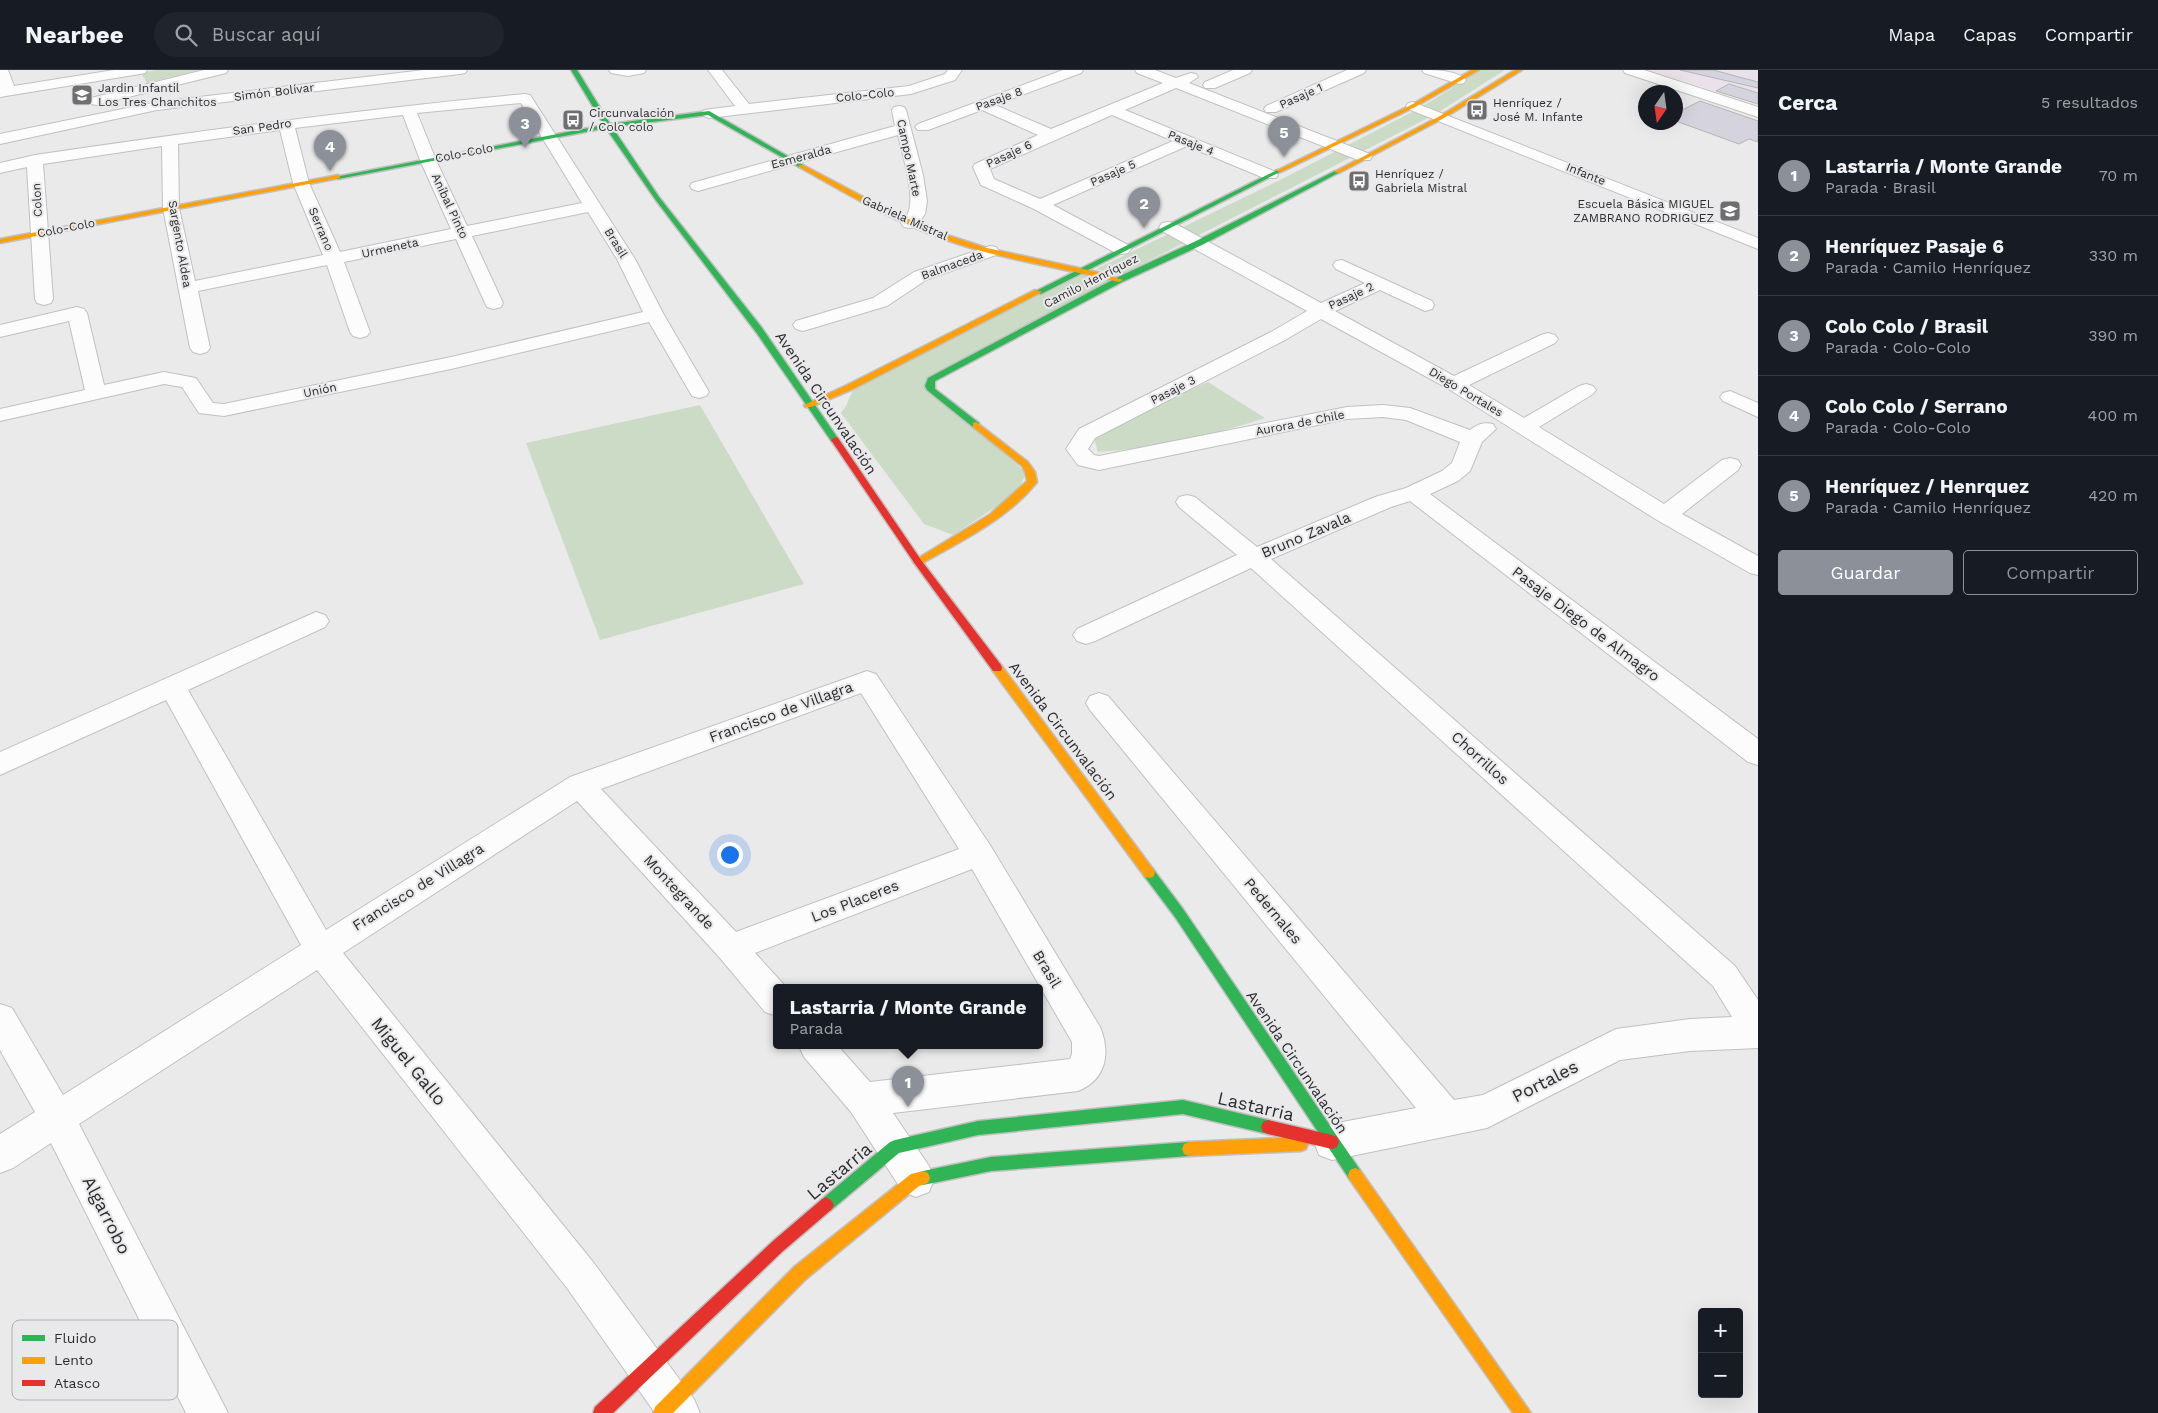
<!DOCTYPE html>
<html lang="es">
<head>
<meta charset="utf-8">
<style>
  :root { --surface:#171b24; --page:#20242c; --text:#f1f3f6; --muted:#9ea1a6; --line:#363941; --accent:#8c9099 }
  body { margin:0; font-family:"Work Sans",sans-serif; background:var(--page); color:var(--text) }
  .controls { position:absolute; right:15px; bottom:15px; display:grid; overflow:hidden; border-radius:5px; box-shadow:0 5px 20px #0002 }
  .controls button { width:45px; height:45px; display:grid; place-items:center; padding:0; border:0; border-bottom:1px solid var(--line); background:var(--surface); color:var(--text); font:25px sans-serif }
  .compass { position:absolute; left:1638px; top:15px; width:45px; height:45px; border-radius:50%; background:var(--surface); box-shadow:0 5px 20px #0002; rotate:193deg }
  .you { position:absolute; left:729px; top:784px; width:18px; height:18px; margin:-12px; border:4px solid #fff; border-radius:50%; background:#1a73e8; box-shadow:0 0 0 8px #1a73e833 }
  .badge { display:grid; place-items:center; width:32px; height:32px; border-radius:50%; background:var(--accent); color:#fff; font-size:16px; font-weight:700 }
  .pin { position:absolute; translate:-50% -41px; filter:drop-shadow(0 1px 2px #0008) }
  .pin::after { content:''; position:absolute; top:26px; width:18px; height:15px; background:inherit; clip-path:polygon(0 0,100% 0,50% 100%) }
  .popup { position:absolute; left:773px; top:914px; width:270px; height:65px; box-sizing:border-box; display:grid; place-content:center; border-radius:5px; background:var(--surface); filter:drop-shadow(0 1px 4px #0005); font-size:16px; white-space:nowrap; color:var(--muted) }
  .popup b { font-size:19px; color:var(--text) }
  .popup::after { content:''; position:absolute; left:50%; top:100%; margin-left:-10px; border:10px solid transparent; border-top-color:var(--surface) }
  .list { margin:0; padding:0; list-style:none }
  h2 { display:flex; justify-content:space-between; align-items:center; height:65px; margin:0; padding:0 20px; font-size:21px }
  h2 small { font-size:16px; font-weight:400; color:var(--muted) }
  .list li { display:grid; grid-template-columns:32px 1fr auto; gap:15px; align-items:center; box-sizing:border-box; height:80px; padding:0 20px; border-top:1px solid var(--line) }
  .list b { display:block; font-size:19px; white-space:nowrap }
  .list p { margin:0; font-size:16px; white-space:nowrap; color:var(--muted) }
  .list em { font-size:16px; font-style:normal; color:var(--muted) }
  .actions { display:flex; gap:10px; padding:15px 20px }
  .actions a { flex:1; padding:11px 0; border:1px solid var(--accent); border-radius:5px; text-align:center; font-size:18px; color:var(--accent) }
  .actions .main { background:var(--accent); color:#fff }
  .icon { flex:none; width:28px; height:28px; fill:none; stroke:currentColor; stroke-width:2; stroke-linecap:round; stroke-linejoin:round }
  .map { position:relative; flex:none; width:1758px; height:1343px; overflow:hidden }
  header { display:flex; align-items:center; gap:30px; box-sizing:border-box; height:70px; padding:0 25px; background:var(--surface); border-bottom:1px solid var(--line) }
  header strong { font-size:24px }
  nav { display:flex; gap:28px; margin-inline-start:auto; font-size:18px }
  .search { width:350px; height:45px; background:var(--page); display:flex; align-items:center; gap:12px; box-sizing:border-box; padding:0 18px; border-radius:28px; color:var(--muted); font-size:19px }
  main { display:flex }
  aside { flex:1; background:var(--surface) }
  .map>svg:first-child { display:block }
  .education { fill:#eae1ea }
  .green { fill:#ccdbc6 }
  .building { fill:#d5d4de; stroke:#b4b4b5 }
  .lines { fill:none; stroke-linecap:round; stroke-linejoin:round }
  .street-casing { stroke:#c0c0c1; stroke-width:2 }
  .fast-casing { stroke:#c0c0c1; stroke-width:3 }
  .slow-casing { stroke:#c0c0c1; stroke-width:3 }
  .jam-casing { stroke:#c0c0c1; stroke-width:3 }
  .street { fill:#fcfcfc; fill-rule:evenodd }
  .fast { fill:#30b455; fill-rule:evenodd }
  .slow { fill:#ff9f0a; fill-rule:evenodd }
  .jam { fill:#e5322d; fill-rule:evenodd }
  .labels { text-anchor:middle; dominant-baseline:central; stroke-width:4; stroke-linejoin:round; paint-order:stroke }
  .far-poi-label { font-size:12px; fill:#2c2c2d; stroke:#e9e9ec; text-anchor:start }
  .far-street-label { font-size:12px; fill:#2c2c2d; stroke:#e9e9ec }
  .street-label { font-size:15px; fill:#2c2c2d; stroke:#e9e9ec }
  .near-street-label { font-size:18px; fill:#2c2c2d; stroke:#e9e9ec }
  .key { fill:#e9e9ec; stroke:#b0b0b3; stroke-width:1 }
  .key-label { font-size:14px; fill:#2c2c2d }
</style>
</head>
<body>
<header>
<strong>Nearbee</strong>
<div class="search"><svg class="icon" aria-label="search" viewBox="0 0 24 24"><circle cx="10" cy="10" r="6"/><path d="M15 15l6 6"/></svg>Buscar aquí</div>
<nav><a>Mapa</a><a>Capas</a><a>Compartir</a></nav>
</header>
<main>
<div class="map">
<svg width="1758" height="1343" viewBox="0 0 1758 1343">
  <rect width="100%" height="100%" fill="#eaeaeb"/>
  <!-- education -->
  <path class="education" d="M1647 0H1758V34L1716 21Z"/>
  <!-- green -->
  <path class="green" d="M156 0H200L147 13 141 3Z
    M1481 0H1505L1434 45 1119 206 1096 199 1278 111 1418 39Z
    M1083 203 1112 211 926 310 1026 403 1017 423 953 465 924 454 841 343 846 336 854 318Z
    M1208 312 1265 348C1210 366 1155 378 1098 382L1092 362Z
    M700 335 804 514 600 570 526 373Z"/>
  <!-- building -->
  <path class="building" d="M1680 0H1713L1758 12V18Z
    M1729 14 1758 23V34L1716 21Z
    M1700 31 1758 51V72L1749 69 1739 74 1676 51V43Z"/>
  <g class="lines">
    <!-- street casing -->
    <g class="street-casing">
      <path id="street" d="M0 0H8L14 16 114 0H147L145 3 140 4 0 27Z
        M204 0H228L226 3 96 35 91 34 89 31 91 28Z
        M424 0H467L465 3 460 4 157 40 0 74V64L157 32Z
        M609 0H646L644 3 628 6 611 3Z
        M708 0H722L749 34 909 16 945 4 948 0H962L955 10 911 24 709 48 704 46 701 43 704 40 735 36Z
        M1063 0H1083L1081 3 995 35 1051 59 1163 13 1137 3 1135 0H1155L1176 8 1191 3 1196 4 1198 7 1189 13 1370 84 1372 87 1370 90H1358L1176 18 1125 40 1276 102 1278 105 1276 108H1264L1187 76 1053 135 1128 175 1131 179 1128 183 1122 184 1116 183 1034 139 981 115 973 97 975 94 1038 65 982 40 928 60H918L915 57 918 54ZM1112 45 1173 71 1040 129 994 109 990 99Z
        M1233 0H1252L1250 3 1215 18H1205L1203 15 1205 12Z
        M1347 0H1366L1364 3 1276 42H1266L1264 39 1266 36Z
        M1422 0C1435 0 1457 0 1466 10L1464 13 1459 14 1424 3Z
        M1623 0H1644L1758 37V47L1625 3Z
        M525 24 530 25 532 28 635 189 664 245 709 322 706 326 699 328 692 326 649 252 451 299 224 346 199 343 182 317 164 314 0 351V339L85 320 69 251 0 267V255L77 237 84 239 87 243 104 315 164 302 196 308 213 333 224 334 451 287 643 242 617 189 588 142 472 166 503 233 501 237 494 239 487 237 485 233 456 169 344 192 370 262 367 266 360 268 353 266 350 262 327 195 198 221 210 278 207 282 200 284 193 282 190 278 163 138 162 76 43 94 53 229 51 233 44 235 37 233 35 229 27 97 0 103V93L35 85C198 61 361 39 525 24ZM521 33 582 133 467 156 436 90 417 43ZM403 45 420 90 451 159 340 182 309 113 295 58ZM280 60 293 113 323 185 195 211 179 138 178 74Z
        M1413 32 1758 168V179L1408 39 1406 36 1408 33Z
        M899 36 904 37 906 40 923 105 927 131 925 144 916 157 910 158 904 157 901 153C904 150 907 147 908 143 916 126 902 84 898 65L698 121 692 119 690 116 692 113 895 56 892 40 894 37Z
        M1168 152 1174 153 1321 233 1365 213 1336 199 1333 195 1336 191 1342 190 1432 231 1434 235 1432 239 1425 241 1380 220 1335 241 1454 306 1541 265 1548 263 1555 265 1558 269 1555 273 1469 315 1524 348 1579 316 1586 314 1593 316 1596 320 1593 324 1539 357 1664 434 1722 390 1730 388 1738 390 1741 395 1738 400 1682 444 1758 486V505L1750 503 1657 450 1447 318 1321 249 1285 270 1095 368 1088 379 1094 385 1099 386 1347 337 1383 335 1410 338 1470 360C1478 354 1483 352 1493 354L1496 359 1482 372 1470 401 1458 411 1430 424 1758 669V695L1748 692 1410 431 1391 437 1271 489 1735 896 1758 930V978L1690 981 1620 990 1487 1058 1332 1090 1319 1085 1314 1072 1319 1059 1332 1054 1416 1038 1090 640 1086 633 1090 626 1099 623 1108 626 1454 1030 1483 1025 1616 959 1690 949 1732 947 1713 916 1251 498 1095 571 1086 574 1077 571 1073 565 1077 559 1237 485 1179 437 1176 432 1179 427 1187 425 1195 427 1257 477 1375 427 1406 418 1442 401 1452 393 1460 372 1406 350 1383 347 1347 349 1099 400 1078 395 1066 379 1079 359 1271 262 1307 241 1162 161 1159 157 1162 153Z
        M990 176 996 177 999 181 996 185 926 210 887 236 803 261 796 259 793 255 796 251 873 228 914 202Z
        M1730 321 1758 333V347L1723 331 1720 327 1723 323Z
        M316 542 325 545 329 551 325 557 188 620 326 860 570 707 867 601 876 604 990 775 1100 957C1111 983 1106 1010 1078 1021L893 1043 929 1096 934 1109 929 1122 916 1127 903 1122 851 1042 804 987 799 976H838L870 1012 1070 989 1072 984V972L972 799 755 883 787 918H777V946L765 942 720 888 577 731 343 883 593 1192 694 1329 700 1343H655L567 1218 317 900 79 1054 228 1343H186L51 1073 13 1098 0 1103V1064L35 1042 0 980V934L12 938 63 1025 301 875 166 630 0 705V682ZM861 623 959 779 736 862 601 719Z"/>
    </g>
    <!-- fast casing -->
    <g class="fast-casing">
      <path id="fast" d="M571 0H577L610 54 709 41 803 95V97H799L708 45 612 57 659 127 762 258 839 370 838 372H832L756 262 655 129 606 58 338 109 335 107 604 55Z
        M1277 100 1282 101 1041 224 1034 222Z
        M1335 101 1340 102 1202 175 1122 212 935 311V319L979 353V357H973L927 320 925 316 928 308 1116 208 1196 171Z
        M1149 798 1153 799 1183 839 1360 1100 1362 1105 1360 1110 1355 1112 1350 1110 1175 847 1145 807 1143 803 1145 799Z
        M1183 1030 1268 1050 1273 1052 1275 1057 1273 1062 1268 1064 1183 1044 978 1065 899 1083 831 1140 826 1143 821 1140 818 1135 821 1130 890 1072 895 1070 978 1051Z
        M1189 1072 1194 1074 1196 1079 1194 1084 1189 1086 991 1101 923 1115 918 1113 916 1108 918 1103 923 1101 991 1087Z"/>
    </g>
    <!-- slow casing -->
    <g class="slow-casing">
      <path id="slow" d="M1472 0H1479L1415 37 1281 102 1276 101 1411 35Z
        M1515 0H1522L1444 48 1339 103 1334 102 1440 46Z
        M799 95H803L890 141 944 164 987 178 1097 202 1123 210 1119 212C1059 197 996 189 938 167 889 149 844 122 799 97Z
        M338 105 340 106V108L0 173V169Z
        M1035 220 1042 222 853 319 811 337H805L804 335 847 315Z
        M976 352 1028 392 1035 402 1037 412C1008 449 961 471 921 494H915L913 492 915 490 989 445 1027 411 1025 402 1022 396 973 357V353Z
        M997 594 1001 595 1153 799 1155 803 1153 807 1149 808 1145 807 993 601 992 598 993 595Z
        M1301 1067 1306 1069 1308 1074 1306 1079 1301 1081 1189 1086 1184 1084 1182 1079 1184 1074 1189 1072Z
        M1355 1098 1360 1100 1531 1343H1513L1350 1110 1348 1105 1350 1100Z
        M923 1101 928 1103 930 1108 928 1113 919 1116 806 1209 673 1343H653L655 1337 794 1197 911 1104Z"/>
    </g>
    <!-- jam casing -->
    <g class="jam-casing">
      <path id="jam" d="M835 367 838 368 921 490 1001 595 1002 598 1001 601H993L915 494 831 370Z
        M1268 1050 1332 1065 1337 1067 1339 1072 1337 1077 1332 1079 1268 1064 1263 1062 1261 1057 1263 1052Z
        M826 1127 831 1130 834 1135 831 1140 783 1181 613 1343H593L595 1337 773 1171 821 1130Z"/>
    </g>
    <!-- street -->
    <use href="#street" class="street"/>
    <!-- fast -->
    <use href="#fast" class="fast"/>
    <!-- slow -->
    <use href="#slow" class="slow"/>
    <!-- jam -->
    <use href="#jam" class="jam"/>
  </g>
  <!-- icons -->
  <defs>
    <g id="school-square" transform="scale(1.125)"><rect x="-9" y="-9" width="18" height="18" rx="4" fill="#6e6e70" stroke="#e9e9ec"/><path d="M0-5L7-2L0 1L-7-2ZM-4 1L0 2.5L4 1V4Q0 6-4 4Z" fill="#fff"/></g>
    <g id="bus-square" transform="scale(1.125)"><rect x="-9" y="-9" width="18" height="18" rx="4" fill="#6e6e70" stroke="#e9e9ec"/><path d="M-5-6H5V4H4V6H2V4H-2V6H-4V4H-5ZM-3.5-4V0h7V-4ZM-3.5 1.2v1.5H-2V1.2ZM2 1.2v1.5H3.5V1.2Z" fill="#fff"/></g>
  </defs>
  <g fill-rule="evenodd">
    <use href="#school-square" x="82" y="25"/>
    <use href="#bus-square" x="1477" y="40"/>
    <use href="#bus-square" x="573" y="50"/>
    <use href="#bus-square" x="1359" y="111"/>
    <use href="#school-square" x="1730" y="141"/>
  </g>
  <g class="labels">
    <!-- far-poi labels -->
    <g class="far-poi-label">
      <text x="98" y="18">Jardin Infantil<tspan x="98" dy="14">Los Tres Chanchitos</tspan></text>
      <text x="1493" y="33">Henríquez /<tspan x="1493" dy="14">José M. Infante</tspan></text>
      <text x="589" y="43">Circunvalación<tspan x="589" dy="14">/ Colo colo</tspan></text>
      <text x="1375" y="104">Henríquez /<tspan x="1375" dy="14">Gabriela Mistral</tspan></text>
      <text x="1714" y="134" text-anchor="end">Escuela Básica MIGUEL<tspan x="1714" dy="14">ZAMBRANO RODRIGUEZ</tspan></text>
    </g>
    <!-- far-street labels -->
    <g class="far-street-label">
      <text transform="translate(274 22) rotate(-7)">Simón Bolívar</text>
      <text transform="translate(865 25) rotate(-6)">Colo-Colo</text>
      <text transform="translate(1301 26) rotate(-24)">Pasaje 1</text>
      <text transform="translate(999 29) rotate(-20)">Pasaje 8</text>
      <text transform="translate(262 57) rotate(-8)">San Pedro</text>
      <text transform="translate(1191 73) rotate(22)">Pasaje 4</text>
      <text transform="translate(464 83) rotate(-11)">Colo-Colo</text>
      <text transform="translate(1009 84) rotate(-25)">Pasaje 6</text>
      <text transform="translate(801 87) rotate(-15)">Esmeralda</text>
      <text transform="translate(909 88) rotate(78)">Campo Marte</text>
      <text transform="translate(1113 103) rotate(-24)">Pasaje 5</text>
      <text transform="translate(1586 104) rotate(22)">Infante</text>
      <text transform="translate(37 130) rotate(-93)">Colon</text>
      <text transform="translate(450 136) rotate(65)">Aníbal Pinto</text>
      <text transform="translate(905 148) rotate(24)">Gabriela Mistral</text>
      <text transform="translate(66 158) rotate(-11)">Colo-Colo</text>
      <text transform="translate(321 159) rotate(67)">Serrano</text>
      <text transform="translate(616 173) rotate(58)">Brasil</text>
      <text transform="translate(180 174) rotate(80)">Sargento Aldea</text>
      <text transform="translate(390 178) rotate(-12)">Urmeneta</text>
      <text transform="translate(952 195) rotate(-20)">Balmaceda</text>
      <text transform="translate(1091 211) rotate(-27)">Camilo Henríquez</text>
      <text transform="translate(1351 226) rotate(-25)">Pasaje 2</text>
      <text transform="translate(320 320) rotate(-12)">Unión</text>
      <text transform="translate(1173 320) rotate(-27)">Pasaje 3</text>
      <text transform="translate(1466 322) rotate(31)">Diego Portales</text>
      <text transform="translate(1300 353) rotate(-11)">Aurora de Chile</text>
    </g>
    <!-- street labels -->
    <g class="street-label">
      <text transform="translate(826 333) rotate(56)">Avenida Circunvalación</text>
      <text transform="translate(1306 465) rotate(-23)">Bruno Zavala</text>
      <text transform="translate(1586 554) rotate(37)">Pasaje Diego de Almagro</text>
      <text transform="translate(781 642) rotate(-20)">Francisco de Villagra</text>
      <text transform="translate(1063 661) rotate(53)">Avenida Circunvalación</text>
      <text transform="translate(1480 688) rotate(42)">Chorrillos</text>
      <text transform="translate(418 817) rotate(-32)">Francisco de Villagra</text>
      <text transform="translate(679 822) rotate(47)">Montegrande</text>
      <text transform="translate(855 831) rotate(-21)">Los Placeres</text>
      <text transform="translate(1273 841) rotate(50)">Pedernales</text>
      <text transform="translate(1047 899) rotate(59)">Brasil</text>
      <text transform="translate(1297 992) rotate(56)">Avenida Circunvalación</text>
    </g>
    <!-- near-street labels -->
    <g class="near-street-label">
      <text transform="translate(409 991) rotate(51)">Miguel Gallo</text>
      <text transform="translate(1545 1011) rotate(-27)">Portales</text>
      <text transform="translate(1256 1036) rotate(13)">Lastarria</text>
      <text transform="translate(839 1101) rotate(-40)">Lastarria</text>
      <text transform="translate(107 1145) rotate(63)">Algarrobo</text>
    </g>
  </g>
  <!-- legend -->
  <rect x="12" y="1250" width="166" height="80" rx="8" class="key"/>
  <rect x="22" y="1265" width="23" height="6" fill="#30b455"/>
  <rect x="22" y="1287" width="23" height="7" fill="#ff9f0a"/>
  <rect x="22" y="1310" width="23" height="6" fill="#e5322d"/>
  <g class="key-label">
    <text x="54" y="1273">Fluido</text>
    <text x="54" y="1295">Lento</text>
    <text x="54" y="1318">Atasco</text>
  </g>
</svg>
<div class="controls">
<button>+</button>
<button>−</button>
</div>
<svg class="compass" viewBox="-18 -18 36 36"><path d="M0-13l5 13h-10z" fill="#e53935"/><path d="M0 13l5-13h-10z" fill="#9ea1a6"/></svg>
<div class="you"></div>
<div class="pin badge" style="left:908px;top:1037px">1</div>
<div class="popup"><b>Lastarria / Monte Grande</b>Parada</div>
<div class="pin badge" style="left:1144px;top:158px">2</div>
<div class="pin badge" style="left:525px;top:78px">3</div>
<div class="pin badge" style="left:330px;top:101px">4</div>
<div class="pin badge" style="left:1284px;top:87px">5</div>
</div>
<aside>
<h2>Cerca<small>5 resultados</small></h2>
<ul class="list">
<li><span class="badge">1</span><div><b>Lastarria / Monte Grande</b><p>Parada · Brasil</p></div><em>70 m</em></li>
<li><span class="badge">2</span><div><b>Henríquez Pasaje 6</b><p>Parada · Camilo Henríquez</p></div><em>330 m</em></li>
<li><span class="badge">3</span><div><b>Colo Colo / Brasil</b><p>Parada · Colo-Colo</p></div><em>390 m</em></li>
<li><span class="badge">4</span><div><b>Colo Colo / Serrano</b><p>Parada · Colo-Colo</p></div><em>400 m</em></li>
<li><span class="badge">5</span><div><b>Henríquez / Henrquez</b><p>Parada · Camilo Henríquez</p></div><em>420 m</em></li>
</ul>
<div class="actions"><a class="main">Guardar</a><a>Compartir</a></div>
</aside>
</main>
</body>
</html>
